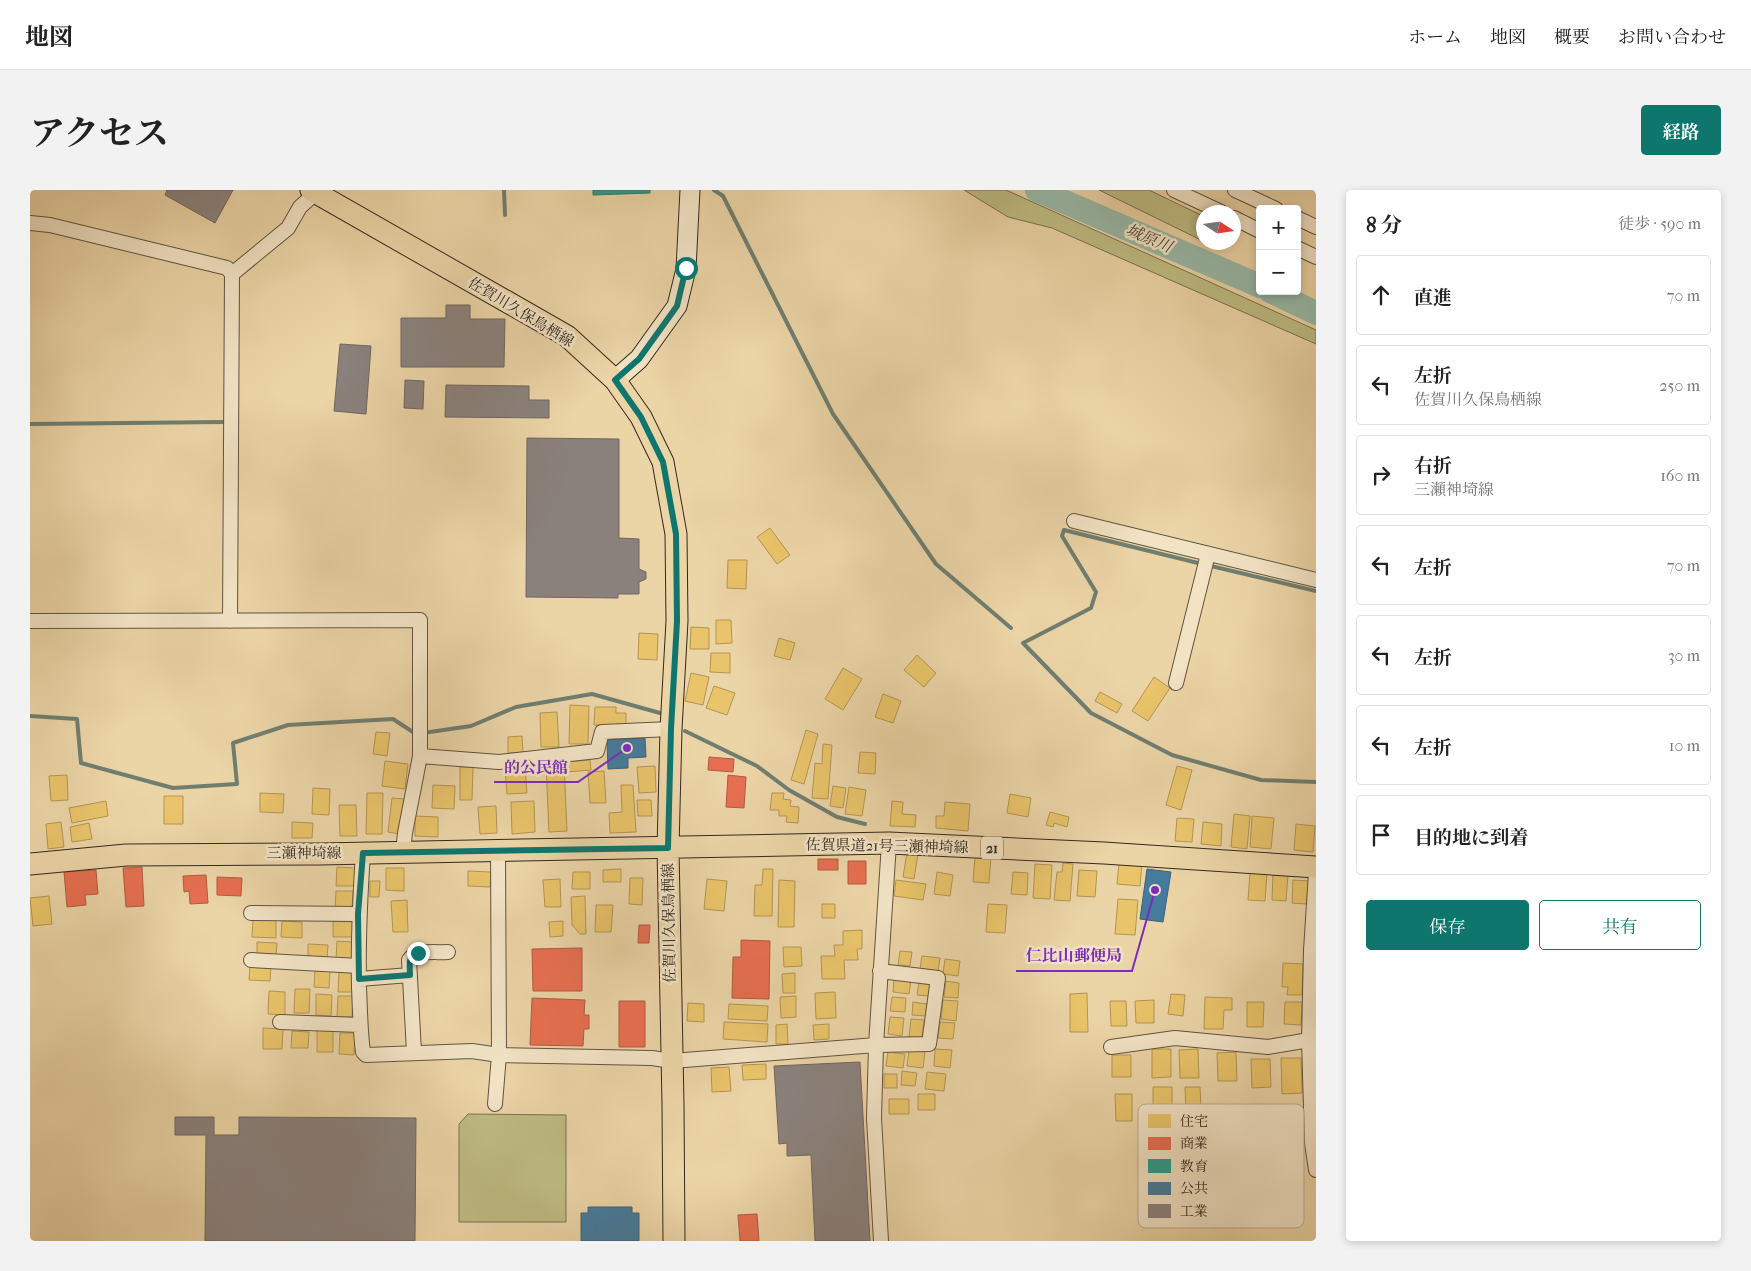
<!DOCTYPE html>
<html lang="ja">
<head>
<meta charset="utf-8">
<style>
  :root { --surface:#fff; --page:#f2f2f2; --text:#222; --muted:#767676; --line:#e0e0e0; --accent:#0f766e }
  body { margin:0; font-family:"IM FELL French Canon","Noto Serif JP",serif; background:var(--page); color:var(--text) }
  .controls { position:absolute; right:15px; top:15px; display:grid; overflow:hidden; border-radius:5px; box-shadow:0 2px 8px #0003 }
  .controls button { width:45px; height:45px; display:grid; place-items:center; padding:0; border:0; border-bottom:1px solid var(--line); background:var(--surface); color:var(--text); font:25px sans-serif }
  .compass { position:absolute; left:1166px; top:15px; width:45px; height:45px; border-radius:50%; background:var(--surface); box-shadow:0 2px 8px #0003; rotate:102deg }
  .stop { position:absolute; width:15px; height:15px; margin:-11px; border:4px solid #0f766e; border-radius:50%; background:#fff }
  .stop.end { background:#0f766e; border-color:#fff; box-shadow:0 1px 5px #0008 }
  .list { margin:0; padding:0; list-style:none }
  h2 { display:flex; justify-content:space-between; align-items:center; height:65px; margin:0; padding:0 20px; font-size:21px }
  h2 small { font-size:16px; font-weight:400; color:var(--muted) }
  .list li { display:grid; grid-template-columns:32px 1fr auto; gap:15px; align-items:center; box-sizing:border-box; height:80px; margin:0 10px 10px; padding:0 10px; border:1px solid var(--line); border-radius:5px }
  .list b { display:block; font-size:19px; white-space:nowrap }
  .list p { margin:0; font-size:16px; white-space:nowrap; color:var(--muted) }
  .list em { font-size:16px; font-style:normal; color:var(--muted) }
  .actions { display:flex; gap:10px; padding:15px 20px }
  .actions a { flex:1; padding:11px 0; border:1px solid var(--accent); border-radius:5px; text-align:center; font-size:18px; color:var(--accent) }
  .actions .main { background:var(--accent); color:#fff }
  .icon { flex:none; width:28px; height:28px; fill:none; stroke:currentColor; stroke-width:2; stroke-linecap:round; stroke-linejoin:round }
  .map { position:relative; flex:none; width:1286px; height:1051px; overflow:hidden; border-radius:5px }
  header { display:flex; align-items:center; gap:30px; box-sizing:border-box; height:70px; padding:0 25px; background:var(--surface); border-bottom:1px solid var(--line) }
  header strong { font-size:24px }
  nav { display:flex; gap:28px; margin-inline-start:auto; font-size:18px }
  .intro { display:flex; align-items:center; justify-content:space-between; box-sizing:border-box; height:120px; padding:0 30px }
  h1 { margin:0; font-size:35px }
  .button { padding:12px 22px; border-radius:5px; background:var(--accent); color:#fff; font-size:18px; font-weight:700 }
  main { display:flex; gap:30px; padding:0 30px }
  aside { flex:1; background:var(--surface); border-radius:5px; box-shadow:0 2px 8px #0003 }
  .map>svg:first-child { display:block }
  .green { fill:#bebb82; stroke:#797250 }
  .homes { fill:#e9c46a; stroke:#b39553 }
  .shops { fill:#e76f51; stroke:#b15a42 }
  .schools { fill:#2a9d8f; stroke:#2d7a6d }
  .public { fill:#457b9d; stroke:#406277 }
  .industry { fill:#8a817c; stroke:#706660 }
  .lines { fill:none; stroke-linecap:round; stroke-linejoin:round }
  .stream { stroke:#707e70; stroke-width:4 }
  .river { stroke:#98b8a7; stroke-width:24 }
  .street-casing { stroke:#625340; stroke-width:16 }
  .secondary-casing { stroke:#34281e; stroke-width:21 }
  .primary-casing { stroke:#34281e; stroke-width:23 }
  .street { stroke:#f2e3c5; stroke-width:14 }
  .secondary { stroke:#f2e3c5; stroke-width:19 }
  .primary { stroke:#ebd4a6; stroke-width:21 }
  .route { stroke:#0f766e; stroke-width:6 }
  .labels { text-anchor:middle; dominant-baseline:central; stroke-width:5; stroke-linejoin:round; paint-order:stroke }
  .shield { fill:#f2e3c5; stroke:#6d6050; stroke-width:1 }
  .shield-label { font-size:14px; font-weight:bold; fill:#34281e }
  .street-label { font-size:15px; fill:#34281e; stroke:#f2e3c5 }
  .water-label { font-size:16px; font-style:italic; fill:#4d4c40; stroke:#f2e3c5 }
  .key { fill:#f2e3c5; stroke:#b9ab93; stroke-width:1 }
  .key-label { font-size:14px; fill:#34281e }
  .leader { fill:none; stroke:#7b2cbf; stroke-width:2 }
  .callout-dot { fill:#7b2cbf; stroke:#f2e3c5; stroke-width:2 }
  .callout-label { font-size:16px; text-anchor:middle; font-weight:bold; fill:#7b2cbf; stroke:#f2e3c5; stroke-width:5; stroke-linejoin:round; paint-order:stroke }
</style>
</head>
<body>
<header>
<strong>地図</strong>
<nav><a>ホーム</a><a>地図</a><a>概要</a><a>お問い合わせ</a></nav>
</header>
<div class="intro"><h1>アクセス</h1><a class="button">経路</a></div>
<main>
<div class="map">
<svg width="1286" height="1051" viewBox="0 0 1286 1051">
  <rect width="100%" height="100%" fill="#ebd4a6"/>
  <filter id="stains"><feTurbulence type="fractalNoise" baseFrequency=".004" numOctaves="4"/><feColorMatrix values="0 0 0 0 .2 0 0 0 0 .09 0 0 0 0 .02 0 0 0 .5 -.17"/></filter>
  <radialGradient id="worn" r=".72"><stop offset=".6" stop-color="#630" stop-opacity="0"/><stop offset="1" stop-color="#630" stop-opacity=".3"/></radialGradient>
  <!-- green -->
  <path class="green" d="M934 0H976L1286 140V154L1022 38 978 27Z
    M1069 0H1119L1173 26V51Z
    M438 924 536 925V1032H429V934Z"/>
  <!-- homes -->
  <path class="homes" d="M740 338 760 365 747 374 727 347Z
    M698 370H717L716 399 697 398Z
    M686 430H701L702 453 686 454Z
    M661 437 679 438V459H660Z
    M609 443 628 444 627 470 608 469Z
    M749 448 765 453 760 470 744 466Z
    M681 463H700V483L680 482Z
    M887 465 906 483 894 497 874 480Z
    M813 478 832 489 813 520 795 509Z
    M661 483 679 487 673 515 655 511Z
    M1124 487 1140 498 1118 531 1102 521Z
    M684 496 705 503 697 525 676 518Z
    M1070 502 1092 514 1087 523 1065 511Z
    M853 504 871 511 863 533 845 527Z
    M540 515 559 516 558 554H539Z
    M565 517H586V523H596V536L564 535Z
    M527 522 529 557H511L510 523Z
    M776 540 788 544 774 594 761 590Z
    M346 542 360 543 357 566 343 564Z
    M492 546 493 562 478 563V547Z
    M793 554 802 555 798 609 782 608 785 573 792 574Z
    M830 562 846 563 845 584 828 583Z
    M560 570 561 580 536 582V572Z
    M355 571 378 574 375 599 352 596Z
    M534 573 537 641 519 642 516 574Z
    M625 576 626 602 609 603 607 577Z
    M1147 576 1162 580 1151 620 1136 615Z
    M430 577H443L442 610H430Z
    M495 577 497 603 477 604 475 578Z
    M574 581 576 613H560L558 582Z
    M37 585 38 610 21 611 19 586Z
    M403 595 425 596 424 619 402 618Z
    M591 595H603L606 642 580 643 579 623 592 622Z
    M803 596 816 598 813 618 800 616Z
    M819 597 836 600 832 626 815 624Z
    M283 598 300 599 299 625 282 624Z
    M230 603 254 604 253 623 230 622Z
    M337 603H353L352 644H336Z
    M742 603H754L753 609 761 610 760 616 769 617 768 633 756 632 757 626H749V620H740Z
    M980 604 1001 608 998 627 977 623Z
    M134 606H153V634H134Z
    M362 608 374 609 370 644 358 642Z
    M607 610H621L622 626H608Z
    M76 611 78 626 42 633 39 618Z
    M504 611 505 642 482 644 481 612Z
    M862 611 873 612 872 624 886 625 885 637 860 636Z
    M915 612 940 614 938 641 906 638V626H914Z
    M309 615H326L327 646H310Z
    M466 616 467 643 450 644 448 617Z
    M1020 622 1039 627 1037 637 1024 633 1023 637 1016 635Z
    M1204 624 1220 626 1217 659 1201 657Z
    M385 626 408 627V647L385 646Z
    M1222 626 1244 628 1241 659 1220 657Z
    M1147 628 1164 629 1162 652 1145 651Z
    M31 632 34 657 18 659 16 634Z
    M262 632 283 633 282 648H262Z
    M1173 632 1192 634 1191 656 1171 654Z
    M59 633 62 649 42 652 40 637Z
    M1266 634 1285 636 1283 662 1264 660Z
    M877 662 888 664 884 689 873 687Z
    M945 666 961 667 959 693 943 692Z
    M1033 673 1043 674 1040 711 1024 710 1027 682H1032Z
    M1089 673 1112 674 1110 696 1087 694Z
    M1005 674 1022 675 1020 709 1003 708Z
    M307 677 325 678V696H306Z
    M356 678H374V701L356 700Z
    M591 679V692H573V680Z
    M733 679H743L742 726H724L725 695H732Z
    M1049 680 1067 681 1065 707 1047 706Z
    M438 681 461 682 460 697 438 696Z
    M543 682H560V699H542Z
    M907 682 923 685 920 706 904 704Z
    M983 682 998 683 997 705 981 704Z
    M1220 683 1237 684 1235 711 1218 710Z
    M1243 683 1258 685 1256 711 1242 710Z
    M600 688H613L612 715 599 714Z
    M530 689 531 717H515L513 690Z
    M677 689 697 691 694 721 674 719Z
    M749 690 765 691 764 737H748Z
    M866 690 896 694 893 710 864 706Z
    M1263 690 1279 691 1277 714 1262 713Z
    M340 691H350L349 707H340Z
    M306 701H323L322 719 305 718Z
    M19 706 22 734 3 736 0 708Z
    M555 706 556 744H550L542 735 541 707Z
    M1088 709 1108 710 1105 745 1085 744Z
    M377 710 378 742H363L361 711Z
    M792 714H805V728H792Z
    M958 714 977 715 975 743 956 742Z
    M566 715H583L581 742H565Z
    M223 729 246 730V748L222 747Z
    M252 731 272 732V748L251 747Z
    M303 731 323 732V747H303Z
    M533 731V746L520 747 519 732Z
    M832 740V759H827L828 770H814L815 789H792L791 766H805L804 755H813V741Z
    M307 751 322 752V769H306Z
    M227 752 247 753 246 767 227 766Z
    M278 754 298 755 297 769 278 768Z
    M753 757H771L772 776 754 777Z
    M870 761 882 762 880 776 868 775Z
    M892 766 910 768 908 781 890 779Z
    M915 769 930 771 928 786 913 784Z
    M1253 773 1273 774 1272 805H1257L1258 797H1252Z
    M220 774 241 775 240 791 219 790Z
    M285 780 300 781 299 798 284 797Z
    M309 782H324L323 802H308Z
    M765 783V803H753L752 784Z
    M864 789 881 790 879 804 863 802Z
    M916 791 929 793 928 808 914 807Z
    M889 792 902 793 900 806 887 805Z
    M265 799H280L279 823H264Z
    M239 801 255 802V825L238 824Z
    M805 802 806 828 786 829 785 803Z
    M1057 803 1058 842H1040V804Z
    M286 804 302 805 301 826 286 825Z
    M1141 804 1155 805 1153 826 1138 824Z
    M308 806H323L322 827H307Z
    M766 806V827L751 828 750 807Z
    M862 807 876 808 875 822 860 821Z
    M1175 807 1202 808V820H1194L1193 839H1174Z
    M913 810 928 811 926 831 911 829Z
    M1124 810V833H1106L1105 811Z
    M1080 811H1096L1097 836H1081Z
    M883 812 897 814 896 826 882 825Z
    M1217 812H1234L1233 837H1217Z
    M1255 812H1272L1271 835 1254 834Z
    M658 813 674 814V832L657 831Z
    M699 814 738 816 737 831 698 829Z
    M860 827 874 828 872 846 858 844Z
    M881 829 894 830 892 848 879 847Z
    M694 832 738 834 737 852 693 849Z
    M910 832 925 833 923 849 908 848Z
    M757 834 758 854H746V835Z
    M799 834V849L784 850 783 835Z
    M233 838 253 839 252 859H233Z
    M287 839 303 840V862H287Z
    M262 841 279 842 278 858H261Z
    M310 843H325L324 865 309 864Z
    M905 859 922 860 920 878 904 876Z
    M1122 859H1141V887L1122 888Z
    M1168 859 1169 888H1150L1149 860Z
    M879 860 895 862 893 878 877 876Z
    M858 862 875 864 873 878 856 876Z
    M1206 862 1207 891H1188L1187 863Z
    M1082 865H1101V887H1082Z
    M1251 868H1271L1272 903 1252 904Z
    M1221 869H1240L1241 897 1222 898Z
    M736 874V889L713 890 712 875Z
    M699 877 701 901 682 902 681 878Z
    M872 881 887 883 885 896 871 895Z
    M897 882 916 884 914 901 895 899Z
    M854 884H867V898H854Z
    M1123 897H1142V925H1123Z
    M1155 897H1170L1171 919 1156 920Z
    M888 904H905V920H888Z
    M1085 904H1102V931H1086Z
    M859 909H879V924H859Z"/>
  <!-- shops -->
  <path class="shops" d="M679 567 704 569 703 582 678 580Z
    M698 585 716 587 714 618 696 617Z
    M788 669H808V680H788Z
    M818 671H836V694H818Z
    M112 677 114 716 96 717 93 678Z
    M66 680 68 704 55 705 56 715 37 717 34 682Z
    M176 685 178 713 160 714 159 701 154 702 153 686Z
    M187 687 212 688 211 706 187 705Z
    M609 735H620L619 753H608Z
    M711 750 740 751 739 809 702 808 703 767H711Z
    M552 758V801H503L502 759Z
    M502 808 555 810 554 825H559V839H554L553 856 500 855Z
    M589 811H615V857H589Z
    M727 1024 729 1051H710L708 1025Z"/>
  <!-- schools -->
  <path class="schools" d="M563 0H620V3L563 5Z"/>
  <!-- public -->
  <path class="public" d="M615 548 616 567 598 568V578L578 579 577 550Z
    M1117 679 1141 682 1133 732 1110 729Z
    M558 1017H602V1023H609V1051H551V1023H558Z"/>
  <!-- industry -->
  <path class="industry" d="M137 0H203L185 33 135 5Z
    M416 115H440V129H475L474 177H371V128H416Z
    M310 154 341 156 336 224 304 221Z
    M375 190 394 191 393 219 374 218Z
    M416 195 499 196V210H519V228L415 227Z
    M497 248 589 249V348L609 349V379L616 382V389L609 392V404H588V408L496 407Z
    M830 872 840 1051H785L781 965 757 966V953L749 954 744 876Z
    M145 927H184V945H209V927L386 928 385 1051H175L176 945H145Z"/>
  <g class="lines">
    <!-- stream -->
    <path class="stream" d="M474 0 475 25
      M684 0 693 6 803 224 906 374 981 438
      M0 234 194 232
      M1168 373 1034 340 1032 346 1066 402 1061 418 993 453 1061 523 1142 565 1231 590 1286 592
      M1181 376 1286 401
      M0 526 47 529 51 573 143 598 207 594 203 553 258 535 363 529 386 544
      M655 541 727 576 759 600 807 627 835 634
      M393 543 441 536 486 517 562 504 630 523"/>
    <!-- river -->
    <path class="river" d="M1007 0 1230 96
      M1240 101 1286 123"/>
    <!-- street casing -->
    <g class="street-casing">
      <path id="street" d="M1144 0 1191 22
        M1205 0 1246 19
        M1204 28 1230 41
        M1267 28 1286 37
        M0 33 20 35 197 78 202 84 200 431
        M1267 58 1286 67
        M202 84 258 38 270 17 289 0
        M1044 331 1286 390
        M0 431 390 430V566L375 643 373 662
        M1146 493 1178 364
        M390 566 469 572 567 561 572 542 641 539
        M333 663C330 708 328 752 329 797 330 818 330 840 333 862L336 865 442 861 469 865 622 868 642 871 846 855 899 854 908 788 850 781
        M1286 683 1281 760 1279 850 1282 953 1286 980
        M221 723 328 724
        M221 770 329 776
        M329 789 380 785
        M250 832 330 835
        M1081 857 1145 848 1238 857 1279 850
        M384 862 379 770C386 759 406 763 418 762
        M465 914 469 865 468 661
        M851 1051 844 928 846 855 859 653"/>
    </g>
    <!-- secondary casing -->
    <g class="secondary-casing">
      <path id="secondary" d="M585 190 609 169 647 116 656 79 660 0"/>
    </g>
    <!-- primary casing -->
    <g class="primary-casing">
      <path id="primary" d="M281 0 537 146 585 190 611 227 633 272 646 344 647 431 641 539 638 658 643 915 644 1051
        M0 674 96 665 290 664 859 653 1074 663 1286 677"/>
    </g>
    <!-- street -->
    <use href="#street" class="street"/>
    <!-- secondary -->
    <use href="#secondary" class="secondary"/>
    <!-- primary -->
    <use href="#primary" class="primary"/>
  </g>
  <g class="lines">
    <!-- route -->
    <path class="route" d="M388 763C377 767 380 775 380 785L329 789 328 724 333 663 638 658 641 539 647 431 646 344 633 272 611 227 585 190 609 169 647 116 656 78"/>
  </g>
  <g class="labels">
    <!-- shield labels -->
    <rect class="shield" x="951" y="646.5" width="22" height="23" rx="4"/>
    <g class="shield-label">
      <text x="962" y="658">21</text>
    </g>
    <!-- street labels -->
    <g class="street-label">
      <text transform="translate(491 122) rotate(31)">佐賀川久保鳥栖線</text>
      <text transform="translate(857 656) rotate(1)">佐賀県道21号三瀬神埼線</text>
      <text x="274" y="663">三瀬神埼線</text>
      <text transform="translate(639 733) rotate(-91)">佐賀川久保鳥栖線</text>
    </g>
    <!-- water labels -->
    <g class="water-label">
      <text transform="translate(1119 48) rotate(23)">城原川</text>
    </g>
  </g>
  <!-- legend -->
  <rect x="1108" y="914" width="166" height="124" rx="8" class="key"/>
  <rect x="1118" y="924" width="23" height="14" fill="#e9c46a"/>
  <rect x="1118" y="947" width="23" height="13" fill="#e76f51"/>
  <rect x="1118" y="969" width="23" height="14" fill="#2a9d8f"/>
  <rect x="1118" y="992" width="23" height="13" fill="#457b9d"/>
  <rect x="1118" y="1014" width="23" height="14" fill="#8a817c"/>
  <g class="key-label">
    <text x="1150" y="936">住宅</text>
    <text x="1150" y="958">商業</text>
    <text x="1150" y="981">教育</text>
    <text x="1150" y="1003">公共</text>
    <text x="1150" y="1026">工業</text>
  </g>
  <!-- callouts -->
  <path class="leader" d="M597 558L548 592H464M1125 700L1102 781H986"/>
  <g class="callout-dot">
    <circle cx="597" cy="558" r="5"/>
    <circle cx="1125" cy="700" r="5"/>
  </g>
  <g class="callout-label">
    <text x="506" y="583">的公民館</text>
    <text x="1044" y="771">仁比山郵便局</text>
  </g>
  <rect width="100%" height="100%" filter="url(#stains)"/>
  <rect width="100%" height="100%" fill="url(#worn)"/>
</svg>
<div class="controls">
<button>+</button>
<button>−</button>
</div>
<svg class="compass" viewBox="-18 -18 36 36"><path d="M0-13l5 13h-10z" fill="#e53935"/><path d="M0 13l5-13h-10z" fill="#767676"/></svg>
<div class="stop" style="left:656px;top:78px"></div>
<div class="stop end" style="left:388px;top:763px"></div>
</div>
<aside>
<h2>8 分<small>徒歩 · 590 m</small></h2>
<ul class="list">
<li><svg class="icon" aria-label="ahead" viewBox="0 0 24 24"><path d="M12 20V5M6 11l6-6 6 6"/></svg><div><b>直進</b></div><em>70 m</em></li>
<li><svg class="icon" aria-label="left" viewBox="0 0 24 24"><path d="M17 20v-9H6M10 6l-5 5 5 5"/></svg><div><b>左折</b><p>佐賀川久保鳥栖線</p></div><em>250 m</em></li>
<li><svg class="icon" aria-label="right" viewBox="0 0 24 24"><path d="M7 20v-9h11M14 6l5 5-5 5"/></svg><div><b>右折</b><p>三瀬神埼線</p></div><em>160 m</em></li>
<li><svg class="icon" aria-label="left" viewBox="0 0 24 24"><path d="M17 20v-9H6M10 6l-5 5 5 5"/></svg><div><b>左折</b></div><em>70 m</em></li>
<li><svg class="icon" aria-label="left" viewBox="0 0 24 24"><path d="M17 20v-9H6M10 6l-5 5 5 5"/></svg><div><b>左折</b></div><em>30 m</em></li>
<li><svg class="icon" aria-label="left" viewBox="0 0 24 24"><path d="M17 20v-9H6M10 6l-5 5 5 5"/></svg><div><b>左折</b></div><em>10 m</em></li>
<li><svg class="icon" aria-label="arrive" viewBox="0 0 24 24"><path d="M6 21V4h12l-3 4 3 4H6"/></svg><div><b>目的地に到着</b></div></li>
</ul>
<div class="actions"><a class="main">保存</a><a>共有</a></div>
</aside>
</main>
</body>
</html>
